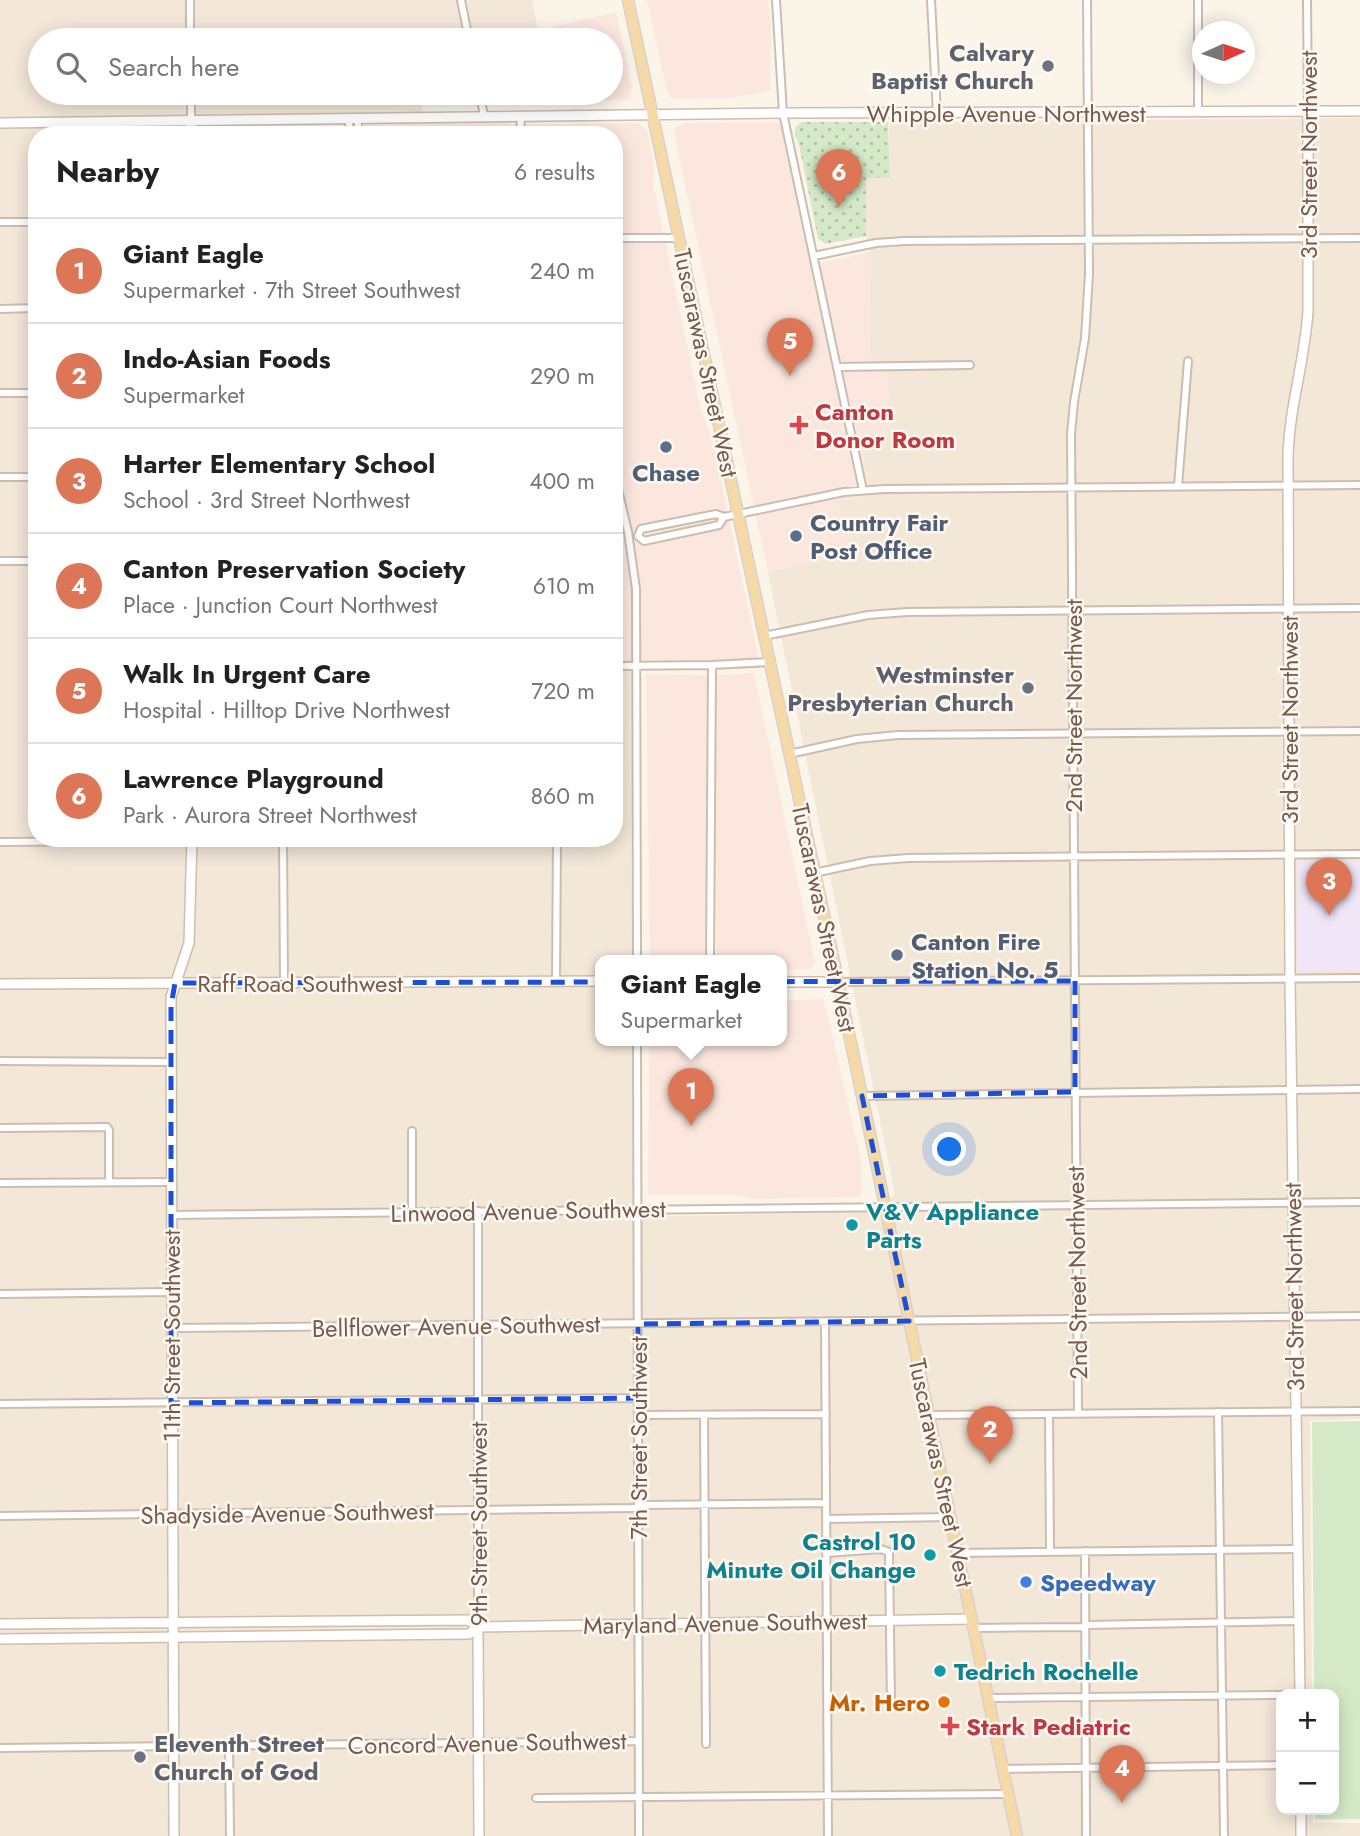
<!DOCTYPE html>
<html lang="en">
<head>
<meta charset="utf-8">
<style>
  :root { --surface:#fff; --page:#f2f2f2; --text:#222; --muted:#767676; --line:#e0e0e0; --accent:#dd7656 }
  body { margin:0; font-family:Jost,sans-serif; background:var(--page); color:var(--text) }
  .controls { position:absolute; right:21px; bottom:21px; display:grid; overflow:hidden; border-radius:14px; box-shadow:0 4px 18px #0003 }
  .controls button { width:63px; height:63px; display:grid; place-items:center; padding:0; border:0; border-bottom:2px solid var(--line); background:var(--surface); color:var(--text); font:35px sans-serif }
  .compass { position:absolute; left:1192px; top:21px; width:63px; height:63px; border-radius:50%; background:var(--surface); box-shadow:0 4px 18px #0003; rotate:87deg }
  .you { position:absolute; left:950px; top:1150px; width:24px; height:24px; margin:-18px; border:5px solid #fff; border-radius:50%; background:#1a73e8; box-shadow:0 0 0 10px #1a73e833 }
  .badge { display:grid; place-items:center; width:46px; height:46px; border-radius:50%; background:var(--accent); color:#fff; font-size:23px; font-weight:700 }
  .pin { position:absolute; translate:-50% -58px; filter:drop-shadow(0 2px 4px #0008) }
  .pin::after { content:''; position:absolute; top:37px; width:24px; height:21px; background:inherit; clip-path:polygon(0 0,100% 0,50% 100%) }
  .popup { position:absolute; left:595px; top:955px; width:192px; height:91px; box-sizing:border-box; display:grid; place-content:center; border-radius:14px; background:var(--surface); filter:drop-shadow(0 2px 5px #0005); font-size:23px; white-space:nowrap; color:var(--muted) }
  .popup b { font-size:26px; color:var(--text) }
  .popup::after { content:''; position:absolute; left:50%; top:100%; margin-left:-14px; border:14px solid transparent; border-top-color:var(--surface) }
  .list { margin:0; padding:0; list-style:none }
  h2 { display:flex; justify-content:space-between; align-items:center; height:91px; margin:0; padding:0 28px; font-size:30px }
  h2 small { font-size:23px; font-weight:400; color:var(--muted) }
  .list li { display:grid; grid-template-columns:46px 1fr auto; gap:21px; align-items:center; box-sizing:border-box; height:105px; padding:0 28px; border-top:2px solid var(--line) }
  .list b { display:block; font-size:26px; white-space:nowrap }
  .list p { margin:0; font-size:23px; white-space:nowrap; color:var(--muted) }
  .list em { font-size:23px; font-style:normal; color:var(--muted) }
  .icon { flex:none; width:38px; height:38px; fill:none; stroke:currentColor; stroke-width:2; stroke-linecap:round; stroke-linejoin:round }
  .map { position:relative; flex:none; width:1360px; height:1836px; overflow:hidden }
  .search { position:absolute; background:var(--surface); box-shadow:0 4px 18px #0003; left:28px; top:28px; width:595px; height:77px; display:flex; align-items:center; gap:18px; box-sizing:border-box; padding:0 24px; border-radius:38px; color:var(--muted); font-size:26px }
  .panel { position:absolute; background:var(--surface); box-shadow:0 4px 18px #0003; left:28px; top:126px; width:595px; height:721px; border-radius:28px }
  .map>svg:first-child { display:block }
  .residential { fill:#f3e7d8 }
  .commercial { fill:#fbe7de }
  .education { fill:#f1e6f8 }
  .grass { fill:#d5e9c8 }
  .park { fill:url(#park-dots) }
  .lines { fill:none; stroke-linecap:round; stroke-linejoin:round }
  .street-casing { stroke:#cdbdb0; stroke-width:10 }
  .secondary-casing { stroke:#cfbdad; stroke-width:12 }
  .primary-casing { stroke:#d8d1cd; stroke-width:13 }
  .street { stroke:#fff; stroke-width:6 }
  .secondary { stroke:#fff; stroke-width:9 }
  .primary { stroke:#f5d9a6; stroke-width:10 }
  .marked { fill:none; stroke:#1d4ed8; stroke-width:5; stroke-dasharray:14 9; stroke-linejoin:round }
  .worship-dot { fill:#6b7280; stroke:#fef8f0; stroke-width:2.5 }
  .health-dot { fill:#e0444e; stroke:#fef8f0; stroke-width:2.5 }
  .service-dot { fill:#5c6f8a; stroke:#fef8f0; stroke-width:2.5 }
  .culture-dot { fill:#0f9aa8; stroke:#fef8f0; stroke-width:2.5 }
  .shop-dot { fill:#3f7fe0; stroke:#fef8f0; stroke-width:2.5 }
  .food-dot { fill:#e8710a; stroke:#fef8f0; stroke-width:2.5 }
  .labels { text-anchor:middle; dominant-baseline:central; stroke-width:5; stroke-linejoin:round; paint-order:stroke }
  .worship-label { font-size:24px; font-weight:bold; fill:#5b616d; stroke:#fef8f0; text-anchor:end }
  .street-label { font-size:24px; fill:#755c4e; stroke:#fef8f0 }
  .health-label { font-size:24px; font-weight:bold; fill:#be3a42; stroke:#fef8f0; text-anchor:start }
  .service-label { font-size:24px; font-weight:bold; fill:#4e5e75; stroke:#fef8f0; text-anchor:start }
  .culture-label { font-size:24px; font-weight:bold; fill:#0d838f; stroke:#fef8f0; text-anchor:start }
  .shop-label { font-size:24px; font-weight:bold; fill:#366cbe; stroke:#fef8f0; text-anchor:start }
  .food-label { font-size:24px; font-weight:bold; fill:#c56008; stroke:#fef8f0; text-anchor:end }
</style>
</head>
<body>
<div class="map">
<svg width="1360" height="1836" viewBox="0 0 1360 1836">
  <defs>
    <pattern id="park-dots" width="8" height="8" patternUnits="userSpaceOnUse" patternTransform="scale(1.75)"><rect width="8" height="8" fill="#d5e9c8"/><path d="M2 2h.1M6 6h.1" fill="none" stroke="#b1c0a5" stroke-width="1.8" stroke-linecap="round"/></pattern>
  </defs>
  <rect width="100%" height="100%" fill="#fbf5e9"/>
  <!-- residential -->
  <path class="residential" d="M0 0H532L538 29 484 40H40V93H422V127L197 126V135H37V838H614V668H630L632 960H600V1040H632L633 1217 875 1212 895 1194 768 572 849 554 838 501 871 495 859 435 890 433 871 357 870 252 866 236V177H890L889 122 1360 118V1419L1310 1421 1312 1694H1281V1810H1313V1823H1360V1836H0Z"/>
  <!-- commercial -->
  <path class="commercial" d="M647 0H768L771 23 770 91 729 98 672 99 667 92Z
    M616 12 632 87 630 99 574 102 573 93H611V40H554L552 27Z
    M507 121 513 125 638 123 647 131 654 168 653 184 701 411 711 434 761 669 614 670V135H197L200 125 204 124Z
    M773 122 778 123 782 128 810 265 870 252 871 357 888 375 890 433 859 435 871 495 838 501 850 555 768 572 674 133 677 126 687 123Z
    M754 673 815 963 810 969H782V960H716V675Z
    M646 674 708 675 705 960H650Z
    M822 999 827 1012 861 1161V1197L750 1199 739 1195H648L649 1040H782V1001Z"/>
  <!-- education -->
  <path class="education" d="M1298 861H1360V970L1298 971Z"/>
  <!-- grass -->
  <path class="grass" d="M487 93H493L495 99C520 98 547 92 572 93L573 97 570 102 498 105 492 102Z
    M1360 1421V1819H1315V1810H1334V1694H1314L1312 1422Z"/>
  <!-- park -->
  <path class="park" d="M801 122H888L890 178H866V236L826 244 818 239 799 145 795 135V128Z"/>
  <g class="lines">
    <!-- street casing -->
    <g class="street-casing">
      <path id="street" d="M190 0V40
        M461 0 469 40
        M776 0 783 113 863 490
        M931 0 937 114
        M1198 0V112
        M1307 0 1308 112
        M191 93V121
        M480 93 484 117
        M349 119V135
        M358 119V135
        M520 135 521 117
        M0 222H37
        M614 238H679
        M814 256 876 243 904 241 1360 238
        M0 309 37 308
        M838 367 970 365
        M0 393H37
        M614 472 628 532 636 589 637 960
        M0 477H37
        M1178 486 1188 361
        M716 514 724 517 719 525 644 541 638 536 641 529Z
        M724 517 844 492 885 489 1360 485
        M0 561H37
        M764 636 868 615 907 612 1360 608
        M614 666 712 665 769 662
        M789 754 857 739 898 735 1360 731
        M283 838 284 983
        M428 839 461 838
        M0 842 369 839
        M814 873 870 861 908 858 1360 854
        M710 960 712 665
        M556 981 557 838
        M837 982 1360 978
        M637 1040 639 1836
        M0 1061 171 1062
        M862 1096 1360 1089
        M0 1128 107 1127 109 1130V1182
        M412 1131V1212
        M0 1183 171 1182
        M478 1211V1627
        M171 1215 1360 1202
        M0 1294 171 1292
        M825 1322 828 1836
        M171 1328 1360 1316
        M0 1404 638 1398
        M1218 1412 1224 1836
        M1049 1414 1050 1551
        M1078 1414 1071 434 1074 402 1085 338 1089 274 1087 0
        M638 1415 826 1414
        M704 1415 706 1744
        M929 1415 1360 1411
        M0 1516 632 1508 647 1505 826 1503
        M826 1519 950 1517
        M1085 1551 1086 1836
        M826 1553 881 1549 889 1552 891 1706
        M958 1553 1298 1549
        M1086 1625 1299 1621
        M974 1628 1085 1627
        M988 1698 1281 1695
        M229 1746 230 1836
        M0 1748 639 1741
        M1003 1769 1281 1765
        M536 1798 1008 1794"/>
    </g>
    <!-- secondary casing -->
    <g class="secondary-casing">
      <path id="secondary" d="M0 123 783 113 1360 111
        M191 135V121
        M782 982H837
        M0 984 600 981
        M0 1624 468 1620 478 1627
        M478 1627 479 1836
        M0 1639 469 1634 478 1627 972 1619
        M1300 1694 1290 978 1288 457C1289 408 1305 360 1308 311V112
        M1301 1810V1836
        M174 1836 171 1006V997L189 943 192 838"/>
    </g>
    <!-- primary casing -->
    <g class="primary-casing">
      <path id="primary" d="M628 0 830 943 1017 1836"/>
    </g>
    <!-- street -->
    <use href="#street" class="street"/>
    <!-- secondary -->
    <use href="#secondary" class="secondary"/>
    <!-- primary -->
    <use href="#primary" class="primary"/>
  </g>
  <!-- marked area -->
  <path class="marked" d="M1075 981V1092L862 1096 909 1321 638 1324V1398L171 1403V1006L175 983Z"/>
  <!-- markers -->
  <g class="worship-dot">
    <circle cx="1048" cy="66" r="7"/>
    <circle cx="1028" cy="688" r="7"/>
    <circle cx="140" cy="1757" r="7"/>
  </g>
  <g class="health-dot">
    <path d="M795.5 414.5h7v7h7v7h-7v7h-7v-7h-7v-7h7z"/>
    <path d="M946.5 1715.5h7v7h7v7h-7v7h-7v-7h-7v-7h7z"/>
  </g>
  <g class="service-dot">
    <circle cx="666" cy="447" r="7"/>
    <circle cx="796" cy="536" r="7"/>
    <circle cx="897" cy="955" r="7"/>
  </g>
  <g class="culture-dot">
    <circle cx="852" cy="1225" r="7"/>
    <circle cx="930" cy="1555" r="7"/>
    <circle cx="940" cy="1671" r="7"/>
  </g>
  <circle class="shop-dot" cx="1026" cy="1582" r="7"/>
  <circle class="food-dot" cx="944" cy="1702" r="7"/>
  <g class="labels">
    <!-- worship labels -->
    <g class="worship-label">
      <text x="1034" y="52">Calvary<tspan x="1034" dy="28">Baptist Church</tspan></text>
      <text x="1014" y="674">Westminster<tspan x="1014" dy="28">Presbyterian Church</tspan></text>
      <text x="154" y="1743" text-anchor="start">Eleventh Street<tspan x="154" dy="28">Church of God</tspan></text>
    </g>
    <!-- street labels -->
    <g class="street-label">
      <text x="1006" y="113">Whipple Avenue Northwest</text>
      <text transform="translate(1308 155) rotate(-90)">3rd Street Northwest</text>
      <text transform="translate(706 363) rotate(78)">Tuscarawas Street West</text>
      <text transform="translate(1073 706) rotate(-90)">2nd Street Northwest</text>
      <text transform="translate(1289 720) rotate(-90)">3rd Street Northwest</text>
      <text transform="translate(824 918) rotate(78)">Tuscarawas Street West</text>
      <text x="300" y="983">Raff Road Southwest</text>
      <text transform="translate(528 1211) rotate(-1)">Linwood Avenue Southwest</text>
      <text transform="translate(1077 1273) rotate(-91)">2nd Street Northwest</text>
      <text transform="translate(1294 1287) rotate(-91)">3rd Street Northwest</text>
      <text transform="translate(456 1326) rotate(-1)">Bellflower Avenue Southwest</text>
      <text transform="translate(171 1336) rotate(-90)">11th Street Southwest</text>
      <text transform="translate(638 1438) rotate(-90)">7th Street Southwest</text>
      <text transform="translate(941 1473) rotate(78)">Tuscarawas Street West</text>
      <text transform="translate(287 1513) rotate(-1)">Shadyside Avenue Southwest</text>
      <text transform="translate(478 1524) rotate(-90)">9th Street Southwest</text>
      <text transform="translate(725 1623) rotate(-1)">Maryland Avenue Southwest</text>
      <text transform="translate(487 1743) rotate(-1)">Concord Avenue Southwest</text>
    </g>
    <!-- health labels -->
    <g class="health-label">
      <text x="815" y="411">Canton<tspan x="815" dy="28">Donor Room</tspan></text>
      <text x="966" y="1726">Stark Pediatric</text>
    </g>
    <!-- service labels -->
    <g class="service-label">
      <text x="666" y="472" text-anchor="middle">Chase</text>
      <text x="810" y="522">Country Fair<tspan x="810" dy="28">Post Office</tspan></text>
      <text x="911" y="941">Canton Fire<tspan x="911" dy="28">Station No. 5</tspan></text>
    </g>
    <!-- culture labels -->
    <g class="culture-label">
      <text x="866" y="1211">V&amp;V Appliance<tspan x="866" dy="28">Parts</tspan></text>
      <text x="916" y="1541" text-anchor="end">Castrol 10<tspan x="916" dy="28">Minute Oil Change</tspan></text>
      <text x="954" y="1671">Tedrich Rochelle</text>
    </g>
    <!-- shop labels -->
    <g class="shop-label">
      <text x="1040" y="1582">Speedway</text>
    </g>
    <!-- food labels -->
    <g class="food-label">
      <text x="930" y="1702">Mr. Hero</text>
    </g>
  </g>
</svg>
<div class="controls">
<button>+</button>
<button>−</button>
</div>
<svg class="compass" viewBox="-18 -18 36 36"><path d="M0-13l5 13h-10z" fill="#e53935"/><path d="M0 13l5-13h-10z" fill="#767676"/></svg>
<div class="you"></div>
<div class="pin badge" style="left:691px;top:1126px">1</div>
<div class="popup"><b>Giant Eagle</b>Supermarket</div>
<div class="pin badge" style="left:990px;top:1464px">2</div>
<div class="pin badge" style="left:1329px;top:916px">3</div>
<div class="pin badge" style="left:1122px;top:1803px">4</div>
<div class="pin badge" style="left:790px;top:376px">5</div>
<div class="pin badge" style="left:839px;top:207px">6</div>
<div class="search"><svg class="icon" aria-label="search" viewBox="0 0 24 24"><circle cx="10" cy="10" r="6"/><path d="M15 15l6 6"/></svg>Search here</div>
<section class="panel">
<h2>Nearby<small>6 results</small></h2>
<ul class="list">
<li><span class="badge">1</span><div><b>Giant Eagle</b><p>Supermarket · 7th Street Southwest</p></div><em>240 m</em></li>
<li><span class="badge">2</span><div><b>Indo-Asian Foods</b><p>Supermarket</p></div><em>290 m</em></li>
<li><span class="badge">3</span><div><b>Harter Elementary School</b><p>School · 3rd Street Northwest</p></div><em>400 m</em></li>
<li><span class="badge">4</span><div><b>Canton Preservation Society</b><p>Place · Junction Court Northwest</p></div><em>610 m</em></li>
<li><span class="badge">5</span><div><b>Walk In Urgent Care</b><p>Hospital · Hilltop Drive Northwest</p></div><em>720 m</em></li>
<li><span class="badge">6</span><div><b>Lawrence Playground</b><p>Park · Aurora Street Northwest</p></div><em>860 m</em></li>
</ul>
</section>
</div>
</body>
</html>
